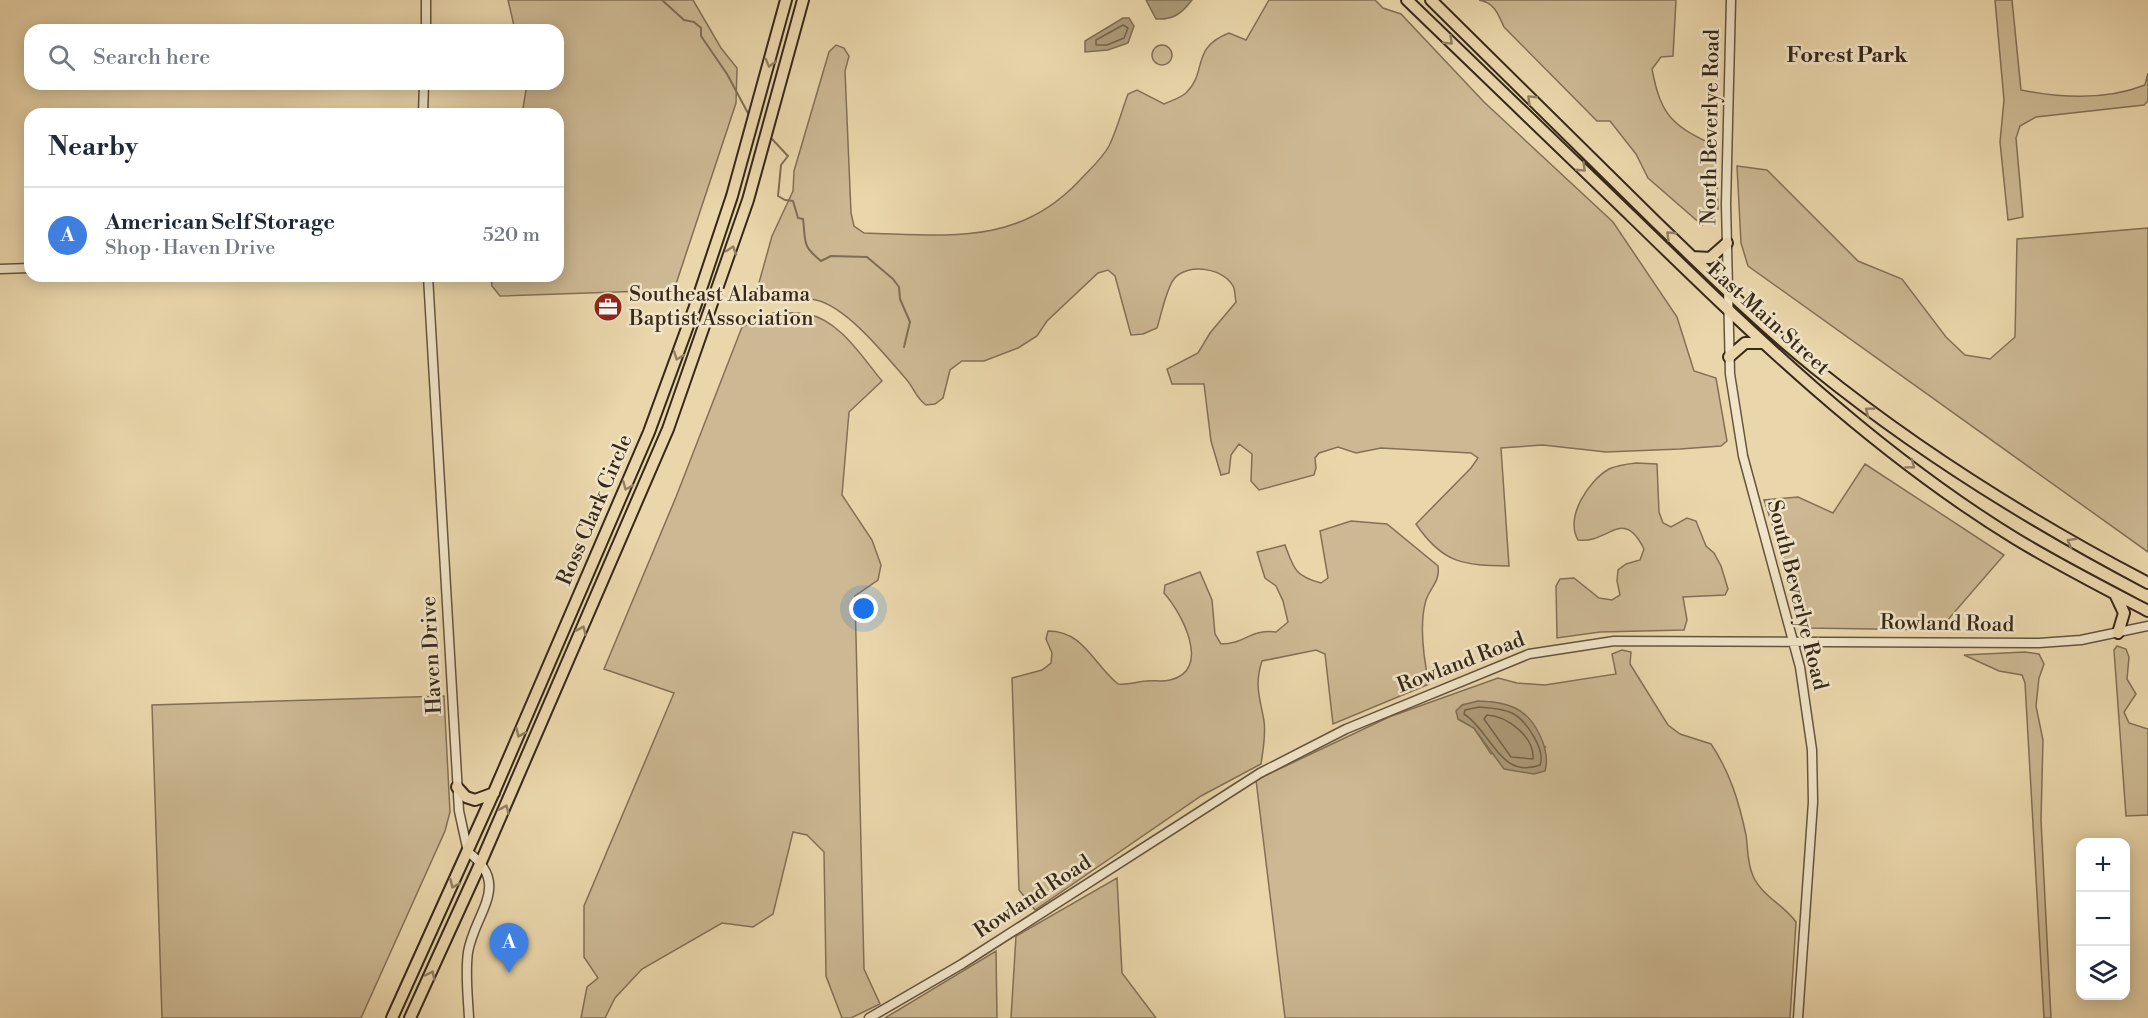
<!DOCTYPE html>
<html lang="en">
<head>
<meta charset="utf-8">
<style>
  :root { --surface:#fff; --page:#f6f6f7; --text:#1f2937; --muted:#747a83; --line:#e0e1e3; --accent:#111827 }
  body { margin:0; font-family:"Libre Bodoni",serif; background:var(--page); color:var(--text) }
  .controls { position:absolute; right:18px; bottom:18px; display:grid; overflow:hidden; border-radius:12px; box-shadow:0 3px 15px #0003 }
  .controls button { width:54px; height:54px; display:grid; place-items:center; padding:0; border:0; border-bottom:2px solid var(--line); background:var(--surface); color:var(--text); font:30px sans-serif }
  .you { position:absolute; left:864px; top:609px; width:21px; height:21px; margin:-15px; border:4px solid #fff; border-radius:50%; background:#1a73e8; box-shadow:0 0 0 9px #1a73e833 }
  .badge { display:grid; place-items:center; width:39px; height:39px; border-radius:50%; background:var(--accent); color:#fff; font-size:20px; font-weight:700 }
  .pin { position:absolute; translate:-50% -50px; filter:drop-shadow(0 2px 3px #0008) }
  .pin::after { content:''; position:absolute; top:32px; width:21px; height:18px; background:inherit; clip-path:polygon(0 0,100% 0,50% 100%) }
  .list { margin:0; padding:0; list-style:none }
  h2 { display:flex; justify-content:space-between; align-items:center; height:78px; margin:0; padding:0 24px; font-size:26px }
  h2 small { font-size:20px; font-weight:400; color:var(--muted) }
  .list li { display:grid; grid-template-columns:39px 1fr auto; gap:18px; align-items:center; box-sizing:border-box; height:96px; padding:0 24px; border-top:2px solid var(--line) }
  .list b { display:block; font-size:22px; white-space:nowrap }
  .list p { margin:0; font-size:20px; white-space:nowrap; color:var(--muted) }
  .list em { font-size:20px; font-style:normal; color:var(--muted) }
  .icon { flex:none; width:33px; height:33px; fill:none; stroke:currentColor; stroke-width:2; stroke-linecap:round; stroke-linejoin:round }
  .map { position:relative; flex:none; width:2148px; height:1018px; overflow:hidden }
  .search { position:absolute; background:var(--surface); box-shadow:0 3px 15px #0003; left:24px; top:24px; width:540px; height:66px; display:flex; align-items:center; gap:15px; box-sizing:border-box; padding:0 21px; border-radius:18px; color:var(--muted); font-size:22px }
  .panel { position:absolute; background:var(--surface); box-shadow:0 3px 15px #0003; left:24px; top:108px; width:540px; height:174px; border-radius:18px }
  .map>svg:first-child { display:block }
  .green { fill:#ccb892; stroke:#827056; stroke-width:1.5; fill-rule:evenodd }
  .water { fill:#ad9b79; stroke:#7e6d53; stroke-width:1.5 }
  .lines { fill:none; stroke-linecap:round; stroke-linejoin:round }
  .shore { stroke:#726249; stroke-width:1.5 }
  .stream { stroke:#7e6d53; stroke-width:2 }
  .tertiary-casing { stroke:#64543e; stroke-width:11 }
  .trunk-casing { stroke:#372819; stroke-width:14 }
  .tertiary { stroke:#f1e4c8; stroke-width:8 }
  .trunk { stroke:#ead6ab; stroke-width:10 }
  .oneway { stroke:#907f62 }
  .labels { text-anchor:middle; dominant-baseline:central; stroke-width:5; stroke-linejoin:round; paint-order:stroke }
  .street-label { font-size:21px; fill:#372819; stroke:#f1e4c8 }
  .poi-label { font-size:21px; fill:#372819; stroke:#f1e4c8; text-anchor:start }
  .neighbourhood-label { font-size:22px; font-weight:bold; fill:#372819; stroke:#f1e4c8 }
</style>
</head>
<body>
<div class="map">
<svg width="2148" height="1018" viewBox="0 0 2148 1018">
  <rect width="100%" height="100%" fill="#ead6ab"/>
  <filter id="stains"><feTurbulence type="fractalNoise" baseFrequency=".00333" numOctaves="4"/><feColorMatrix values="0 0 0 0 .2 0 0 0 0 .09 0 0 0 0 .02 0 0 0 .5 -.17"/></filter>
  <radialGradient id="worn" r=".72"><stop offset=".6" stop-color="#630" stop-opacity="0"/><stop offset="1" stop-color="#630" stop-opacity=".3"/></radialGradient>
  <!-- green -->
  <path class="green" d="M508 0H693L721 48 737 68 736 103 674 290 500 296 492 286 491 276H558V114H522L527 84H558V30H515Z
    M1269 0H1375L1383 8 1401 14 1484 102 1613 222 1677 317 1694 371 1716 378 1727 441 1721 446 1680 449 1606 452 1543 445 1501 448 1509 566C1463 565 1443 564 1416 524L1471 468 1478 458 1471 453 1381 448 1356 453 1338 447 1319 453 1315 458 1316 468 1314 475 1259 490 1251 481 1252 454 1239 444 1231 455 1229 473 1221 475 1211 441 1204 384H1172L1167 369 1198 353 1210 333 1236 302C1235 298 1235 292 1234 288 1226 268 1187 262 1174 279 1166 289 1161 316 1157 328L1143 334 1131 335 1115 276 1108 270 1098 273 1047 321 1037 336 1018 348 984 361H962L950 370 943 398 935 404 926 405C916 398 914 388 906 379 885 355 847 307 816 300 796 296 775 297 755 297L772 236 793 191 794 171 829 52 836 45 844 48 849 56 845 71 851 213 854 226 864 233C946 235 1017 247 1079 181 1089 170 1102 159 1109 146 1117 130 1122 110 1128 94L1137 90 1164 104C1171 101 1180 98 1186 93 1208 72 1190 48 1229 33L1246 40Z
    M1479 0H1676L1673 56 1661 57 1652 69C1661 117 1673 126 1716 146L1718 209 1713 218 1702 225 1648 178 1636 154 1610 121H1597L1504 27C1498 14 1495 3 1479 0Z
    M1995 0H2012L2021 90C2061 98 2107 100 2145 85L2148 73V101L2144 105 2036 117 2020 126 2016 138 2023 217 2008 220 2000 142 2004 100Z
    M1152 55a10 10 0 1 1 20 0a10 10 0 1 1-20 0Z
    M1737 166 1767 170 1858 261 1902 279 1946 337 1965 355 1990 359 2015 337 2017 239 2148 228V552L1748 266 1741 243Z
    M773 313C783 313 795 312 806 314 839 319 862 357 882 381L849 412 842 495 872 540 881 565 878 580 855 596 864 969 880 1004 851 1018H842L826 976 824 852 807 835 793 832 773 914 753 927 722 923 642 969 615 998 605 1018H581L587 987 598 978 584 957V906L674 693 604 669 676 497 742 327Z
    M1636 463 1657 464 1659 512 1663 523 1671 527 1687 518 1696 521 1706 546 1714 553 1721 566 1728 589 1725 595 1683 597 1687 620 1684 630 1600 632 1557 638 1556 586 1560 579 1574 578 1599 598 1612 600 1620 595 1617 581 1618 570 1626 564 1640 560 1644 549C1623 506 1609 544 1578 540 1565 517 1588 481 1609 469 1618 465 1627 464 1636 463Z
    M1865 464 2004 555 1939 630 1807 628 1764 500 1798 497 1833 513Z
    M1351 521 1387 524 1438 566C1440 582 1431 586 1426 600 1419 624 1424 660 1429 684L1333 724 1325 654 1316 650 1262 661C1254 685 1260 698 1264 721 1266 736 1263 750 1261 764L1201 796 1035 910 1019 890 1012 678 1042 670 1051 663 1052 653 1046 639 1048 631C1084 631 1093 664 1118 684 1128 685 1136 682 1146 681 1154 680 1162 682 1170 680 1213 670 1181 612 1164 593L1165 585 1200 572 1212 600 1215 634 1221 644C1245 644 1250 629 1276 632L1288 622 1283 601 1276 586 1265 578 1257 552 1285 545C1294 569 1295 576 1321 583L1328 578 1320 531Z
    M2117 646 2126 649 2129 657 2127 679 2136 694 2124 712 2129 723 2148 729V815L2126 816 2114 650Z
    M1622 650 1631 652 1630 664 1668 725 1680 734 1711 744C1730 772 1739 802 1746 835 1748 848 1747 863 1753 876 1762 896 1785 906 1796 922L1790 1018H1285L1256 780 1389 717 1498 678 1517 683 1545 685 1616 674 1612 654ZM1458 719 1546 747 1491 754 1474 728Z
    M2025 652 2039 654 2044 664 2039 678 2036 706 2043 740 2041 820 2051 1018H2044L2025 683 2022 675 1999 671 1964 655Z
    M444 696 450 812 445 831 361 1018H162L152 705Z
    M1117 878 1122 973 1156 1018H1011L1016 936Z
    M996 951 997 1018H885Z"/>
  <!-- water -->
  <path class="water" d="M1146 0H1192C1182 13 1174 20 1156 19Z
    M1123 18H1129L1134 26 1128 43 1108 50 1085 52V41Z
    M1478 701C1491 702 1503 702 1515 708 1535 717 1551 750 1545 771L1534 774 1504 769 1474 728 1458 719 1456 711 1462 705Z"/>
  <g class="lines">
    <!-- shore -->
    <path class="shore" d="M1123 25 1128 28 1124 38 1107 45H1096V40Z
      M1479 707C1490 708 1501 708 1512 713 1526 720 1546 750 1540 765 1500 780 1491 731 1464 714L1465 710Z
      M1487 715C1507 716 1535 737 1533 759L1511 757 1484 719Z"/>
    <!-- stream -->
    <path class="stream" d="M662 0 684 20 694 22 701 28V36L727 74 749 115
      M772 139 788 156 781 165 778 196 785 200 793 201 798 218 803 219C806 241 801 245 821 261L831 256 867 257 893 279 899 287 900 299 910 322 904 347"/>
    <!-- tertiary casing -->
    <g class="tertiary-casing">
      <path id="tertiary" d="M1731 0 1726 204 1730 374 1743 456 1800 667 1812 750 1813 802 1798 1018
        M426 30V0
        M423 114 424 84
        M0 269 30 268
        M428 276 459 811 468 852C512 885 475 912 468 952 465 974 468 997 469 1018
        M869 1018 962 964 1260 773 1346 729 1529 654 1614 641 2039 643 2081 640 2148 626"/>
    </g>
    <!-- trunk casing -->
    <g class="trunk-casing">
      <path id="trunk" d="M1407 0C1481 72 1556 143 1630 215 1750 332 1872 451 2016 539 2059 565 2104 588 2148 611
        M1431 0C1507 74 1582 149 1657 223 1709 273 1759 323 1815 368 1919 452 2030 521 2148 583
        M1692 257 1710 258 1727 243
        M1729 357 1745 343H1763
        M2116 596 2124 613 2118 633
        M457 787 466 797 475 800 494 793
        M392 1018 494 792 649 432 697 301 732 196 786 0
        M410 1018 481 862 668 429 748 200 803 0"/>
    </g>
    <!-- tertiary -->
    <use href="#tertiary" class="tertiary"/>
    <!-- trunk -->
    <use href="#trunk" class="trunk"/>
  </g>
  <!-- one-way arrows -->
  <defs><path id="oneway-chevron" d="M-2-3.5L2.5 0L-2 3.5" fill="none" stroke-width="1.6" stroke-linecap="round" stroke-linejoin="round" transform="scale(1.5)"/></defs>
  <g class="oneway">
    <use href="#oneway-chevron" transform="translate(1449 41) rotate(44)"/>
    <use href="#oneway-chevron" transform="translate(770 63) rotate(105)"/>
    <use href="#oneway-chevron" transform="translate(1531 99) rotate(-136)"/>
    <use href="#oneway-chevron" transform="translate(1582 168) rotate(44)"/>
    <use href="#oneway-chevron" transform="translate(1670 235) rotate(-136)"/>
    <use href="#oneway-chevron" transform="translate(732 250) rotate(-72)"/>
    <use href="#oneway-chevron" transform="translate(678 356) rotate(111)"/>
    <use href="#oneway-chevron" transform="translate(1869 411) rotate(-143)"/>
    <use href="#oneway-chevron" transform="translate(1911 465) rotate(37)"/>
    <use href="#oneway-chevron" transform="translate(627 486) rotate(113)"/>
    <use href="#oneway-chevron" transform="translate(2071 542) rotate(-151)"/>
    <use href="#oneway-chevron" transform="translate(582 630) rotate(-66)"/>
    <use href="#oneway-chevron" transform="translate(520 733) rotate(114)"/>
    <use href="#oneway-chevron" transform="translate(505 809) rotate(-66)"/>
    <use href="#oneway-chevron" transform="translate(454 884) rotate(114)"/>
    <use href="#oneway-chevron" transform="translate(431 975) rotate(-65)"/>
  </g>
  <!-- icons -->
  <defs>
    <g id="office-disc" transform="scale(1.5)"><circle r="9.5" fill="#8f2418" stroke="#f1e4c8"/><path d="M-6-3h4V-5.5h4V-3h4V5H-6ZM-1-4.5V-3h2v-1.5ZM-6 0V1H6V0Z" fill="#fff"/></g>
  </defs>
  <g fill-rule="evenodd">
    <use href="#office-disc" x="608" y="307"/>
  </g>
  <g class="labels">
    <!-- street labels -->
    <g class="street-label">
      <text transform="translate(1711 127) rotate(-89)">North Beverlye Road</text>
      <text transform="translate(1768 319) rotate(42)">East Main Street</text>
      <text transform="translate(595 510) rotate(-67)">Ross Clark Circle</text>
      <text transform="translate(1797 595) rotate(76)">South Beverlye Road</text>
      <text transform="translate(1947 624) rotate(1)">Rowland Road</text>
      <text transform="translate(432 655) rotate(-93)">Haven Drive</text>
      <text transform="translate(1461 663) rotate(-21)">Rowland Road</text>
      <text transform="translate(1033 897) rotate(-33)">Rowland Road</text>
    </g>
    <!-- poi labels -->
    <g class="poi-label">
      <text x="629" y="295">Southeast Alabama<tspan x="629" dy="24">Baptist Association</tspan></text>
    </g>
    <!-- neighbourhood labels -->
    <g class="neighbourhood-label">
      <text x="1847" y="55">Forest Park</text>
    </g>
  </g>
  <rect width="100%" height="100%" filter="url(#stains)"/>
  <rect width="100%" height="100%" fill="url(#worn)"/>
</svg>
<div class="controls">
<button>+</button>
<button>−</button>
<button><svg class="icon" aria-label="layers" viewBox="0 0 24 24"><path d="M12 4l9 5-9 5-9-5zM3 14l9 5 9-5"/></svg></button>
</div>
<div class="you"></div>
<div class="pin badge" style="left:509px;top:973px;background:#3f7fe0">A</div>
<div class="search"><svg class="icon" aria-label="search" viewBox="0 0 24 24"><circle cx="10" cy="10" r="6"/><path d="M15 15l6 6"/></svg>Search here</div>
<section class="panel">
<h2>Nearby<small></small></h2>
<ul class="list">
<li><span class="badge" style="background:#3f7fe0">A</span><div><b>American Self Storage</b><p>Shop · Haven Drive</p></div><em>520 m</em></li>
</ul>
</section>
</div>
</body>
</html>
